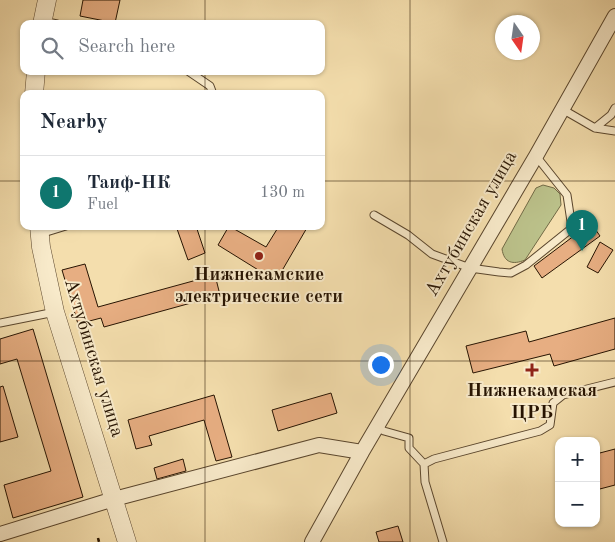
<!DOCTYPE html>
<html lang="en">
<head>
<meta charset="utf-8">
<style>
  :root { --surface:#fff; --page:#f2f2f3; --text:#1f2937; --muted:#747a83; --line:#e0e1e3; --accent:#0f766e }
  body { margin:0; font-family:"Old Standard TT",serif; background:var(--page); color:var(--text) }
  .controls { position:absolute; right:15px; bottom:15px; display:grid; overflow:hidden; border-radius:10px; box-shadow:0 1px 4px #0004 }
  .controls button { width:45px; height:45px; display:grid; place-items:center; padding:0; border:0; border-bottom:1px solid var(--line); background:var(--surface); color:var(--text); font:25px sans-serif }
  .compass { position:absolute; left:495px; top:15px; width:45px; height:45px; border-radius:50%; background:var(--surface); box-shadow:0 1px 4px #0004; rotate:167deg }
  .you { position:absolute; left:380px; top:364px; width:18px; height:18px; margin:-12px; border:4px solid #fff; border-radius:50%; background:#1a73e8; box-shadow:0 0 0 8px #1a73e833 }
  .badge { display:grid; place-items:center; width:32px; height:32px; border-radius:50%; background:var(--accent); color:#fff; font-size:16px; font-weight:700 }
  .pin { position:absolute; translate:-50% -41px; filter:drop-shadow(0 1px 2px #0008) }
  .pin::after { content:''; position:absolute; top:26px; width:18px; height:15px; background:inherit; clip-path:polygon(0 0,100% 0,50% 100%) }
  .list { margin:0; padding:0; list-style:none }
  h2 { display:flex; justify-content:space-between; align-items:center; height:65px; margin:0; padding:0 20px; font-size:21px }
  h2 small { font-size:16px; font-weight:400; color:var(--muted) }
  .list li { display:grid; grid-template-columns:32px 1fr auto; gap:15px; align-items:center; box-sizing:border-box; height:75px; padding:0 20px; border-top:1px solid var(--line) }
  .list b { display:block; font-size:19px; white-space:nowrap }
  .list p { margin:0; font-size:16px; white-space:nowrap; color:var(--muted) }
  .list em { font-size:16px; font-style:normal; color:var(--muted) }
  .icon { flex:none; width:28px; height:28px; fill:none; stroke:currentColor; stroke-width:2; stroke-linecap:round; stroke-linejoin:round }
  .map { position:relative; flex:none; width:615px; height:542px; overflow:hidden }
  .search { position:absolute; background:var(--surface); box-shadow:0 1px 4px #0004; left:20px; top:20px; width:305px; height:55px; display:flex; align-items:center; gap:12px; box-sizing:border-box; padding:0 18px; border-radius:10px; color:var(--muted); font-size:19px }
  .panel { position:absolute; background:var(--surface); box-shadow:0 1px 4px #0004; left:20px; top:90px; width:305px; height:140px; border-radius:10px }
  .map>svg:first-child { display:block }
  .green { fill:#bbc18a; stroke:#716a46 }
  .building { fill:#e7ae82; stroke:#271402 }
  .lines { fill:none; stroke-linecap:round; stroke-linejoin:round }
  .service-casing { stroke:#5a462d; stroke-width:9 }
  .minor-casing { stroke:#5a462d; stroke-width:16 }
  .tertiary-casing { stroke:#5a462d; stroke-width:19 }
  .path { stroke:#271402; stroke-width:2.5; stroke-dasharray:4 2.5; stroke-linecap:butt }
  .service { stroke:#f8eaca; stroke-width:7 }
  .minor { stroke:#f8eaca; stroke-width:14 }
  .tertiary { stroke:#f8eaca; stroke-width:18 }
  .grid { fill:none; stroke:#271402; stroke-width:1; stroke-opacity:0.55 }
  .poi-dot { fill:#8f2418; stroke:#f8eaca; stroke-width:2 }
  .labels { text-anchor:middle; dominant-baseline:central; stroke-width:4; stroke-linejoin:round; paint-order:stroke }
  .street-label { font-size:19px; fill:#271402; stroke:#f8eaca }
  .poi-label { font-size:19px; font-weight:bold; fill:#271402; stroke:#f8eaca }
</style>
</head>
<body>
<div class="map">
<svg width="615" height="542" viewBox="0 0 615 542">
  <rect width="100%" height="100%" fill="#f4dead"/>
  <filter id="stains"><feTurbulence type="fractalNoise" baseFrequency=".004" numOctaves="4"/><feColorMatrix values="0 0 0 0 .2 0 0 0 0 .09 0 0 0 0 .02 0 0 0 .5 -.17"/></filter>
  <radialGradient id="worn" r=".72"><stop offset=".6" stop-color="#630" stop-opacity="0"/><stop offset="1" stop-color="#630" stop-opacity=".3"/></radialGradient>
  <!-- green -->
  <path class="green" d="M543 185 554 188 560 194 561 205 525 260C513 265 504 263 502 249L536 188Z"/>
  <!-- building -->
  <path class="building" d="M83 0H120L115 23 80 16Z
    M591 223 600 236 542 278 534 266Z
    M176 226H196L205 253 188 260Z
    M229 226 266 247 279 226H308L276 281 218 245Z
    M600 242 613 250 598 273 587 267Z
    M85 264 98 307 215 275 220 295 104 327 101 318 78 324 62 270Z
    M615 318V349L554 366 550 354 473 373 466 346 526 331 529 342Z
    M33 329 83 497 13 518 4 485 51 471 17 359 0 364V339Z
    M3 386 18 437 0 442V387Z
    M331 393 337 413 278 431 272 410Z
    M214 395 232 457 216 461 204 420 149 436 152 445 136 449 128 420Z
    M615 449V485L596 490V454Z
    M183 459 186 471 157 479 154 468Z
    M398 526 403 542H379L376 532Z"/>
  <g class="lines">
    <!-- service casing -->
    <g class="service-casing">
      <path id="service" d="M43 21 57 24
        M188 71 210 86 213 94
        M562 109 595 128 615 131
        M595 128 611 115 615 108
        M374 215 408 235 432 254 470 268 499 272 511 273 526 265 572 228 567 195 536 156
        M40 234 66 226
        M0 323 55 312
        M377 427 384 431 409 438V448L424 464
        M443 542 425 482 424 464 434 459 540 431 550 425 553 403 563 395 615 382"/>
    </g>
    <!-- minor casing -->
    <g class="minor-casing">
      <path id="minor" d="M0 534 114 499 319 445 362 452
        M312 542 362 452 536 156 615 16"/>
    </g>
    <!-- tertiary casing -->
    <g class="tertiary-casing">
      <path id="tertiary" d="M42 24 47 0
        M34 94 36 71
        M39 226 41 247 55 312 127 542"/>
    </g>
    <!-- path -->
    <path class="path" d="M98 538 99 542"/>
    <!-- service -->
    <use href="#service" class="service"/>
    <!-- minor -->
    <use href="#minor" class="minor"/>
    <!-- tertiary -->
    <use href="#tertiary" class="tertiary"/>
  </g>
  <!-- grid -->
  <path class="grid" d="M205 0V24M410 0V542M205 71V94M0 181H24M321 181H615M205 226V542M0 361H615"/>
  <!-- markers -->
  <g class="poi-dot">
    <circle cx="259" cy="256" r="5"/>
    <path d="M529.5 362.5h5v5h5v5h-5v5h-5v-5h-5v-5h5z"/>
  </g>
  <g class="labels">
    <!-- street labels -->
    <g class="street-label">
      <text transform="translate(472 224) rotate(-60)">Ахтубинская улица</text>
      <text transform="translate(93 358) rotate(73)">Ахтубинская улица</text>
    </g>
    <!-- poi labels -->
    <g class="poi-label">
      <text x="259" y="275">Нижнекамские<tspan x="259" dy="22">электрические сети</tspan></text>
      <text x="532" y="391">Нижнекамская<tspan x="532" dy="22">ЦРБ</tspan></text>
    </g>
  </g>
  <rect width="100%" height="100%" filter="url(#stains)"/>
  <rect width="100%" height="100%" fill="url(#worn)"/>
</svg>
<div class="controls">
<button>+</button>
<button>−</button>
</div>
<svg class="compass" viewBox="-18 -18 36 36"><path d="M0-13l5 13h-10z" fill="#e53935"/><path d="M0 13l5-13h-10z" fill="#747a83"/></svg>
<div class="you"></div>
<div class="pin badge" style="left:582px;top:251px">1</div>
<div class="search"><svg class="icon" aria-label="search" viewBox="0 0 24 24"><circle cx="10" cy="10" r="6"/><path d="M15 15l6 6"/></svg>Search here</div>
<section class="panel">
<h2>Nearby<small></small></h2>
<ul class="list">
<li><span class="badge">1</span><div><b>Таиф-НК</b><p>Fuel</p></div><em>130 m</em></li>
</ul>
</section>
</div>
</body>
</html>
